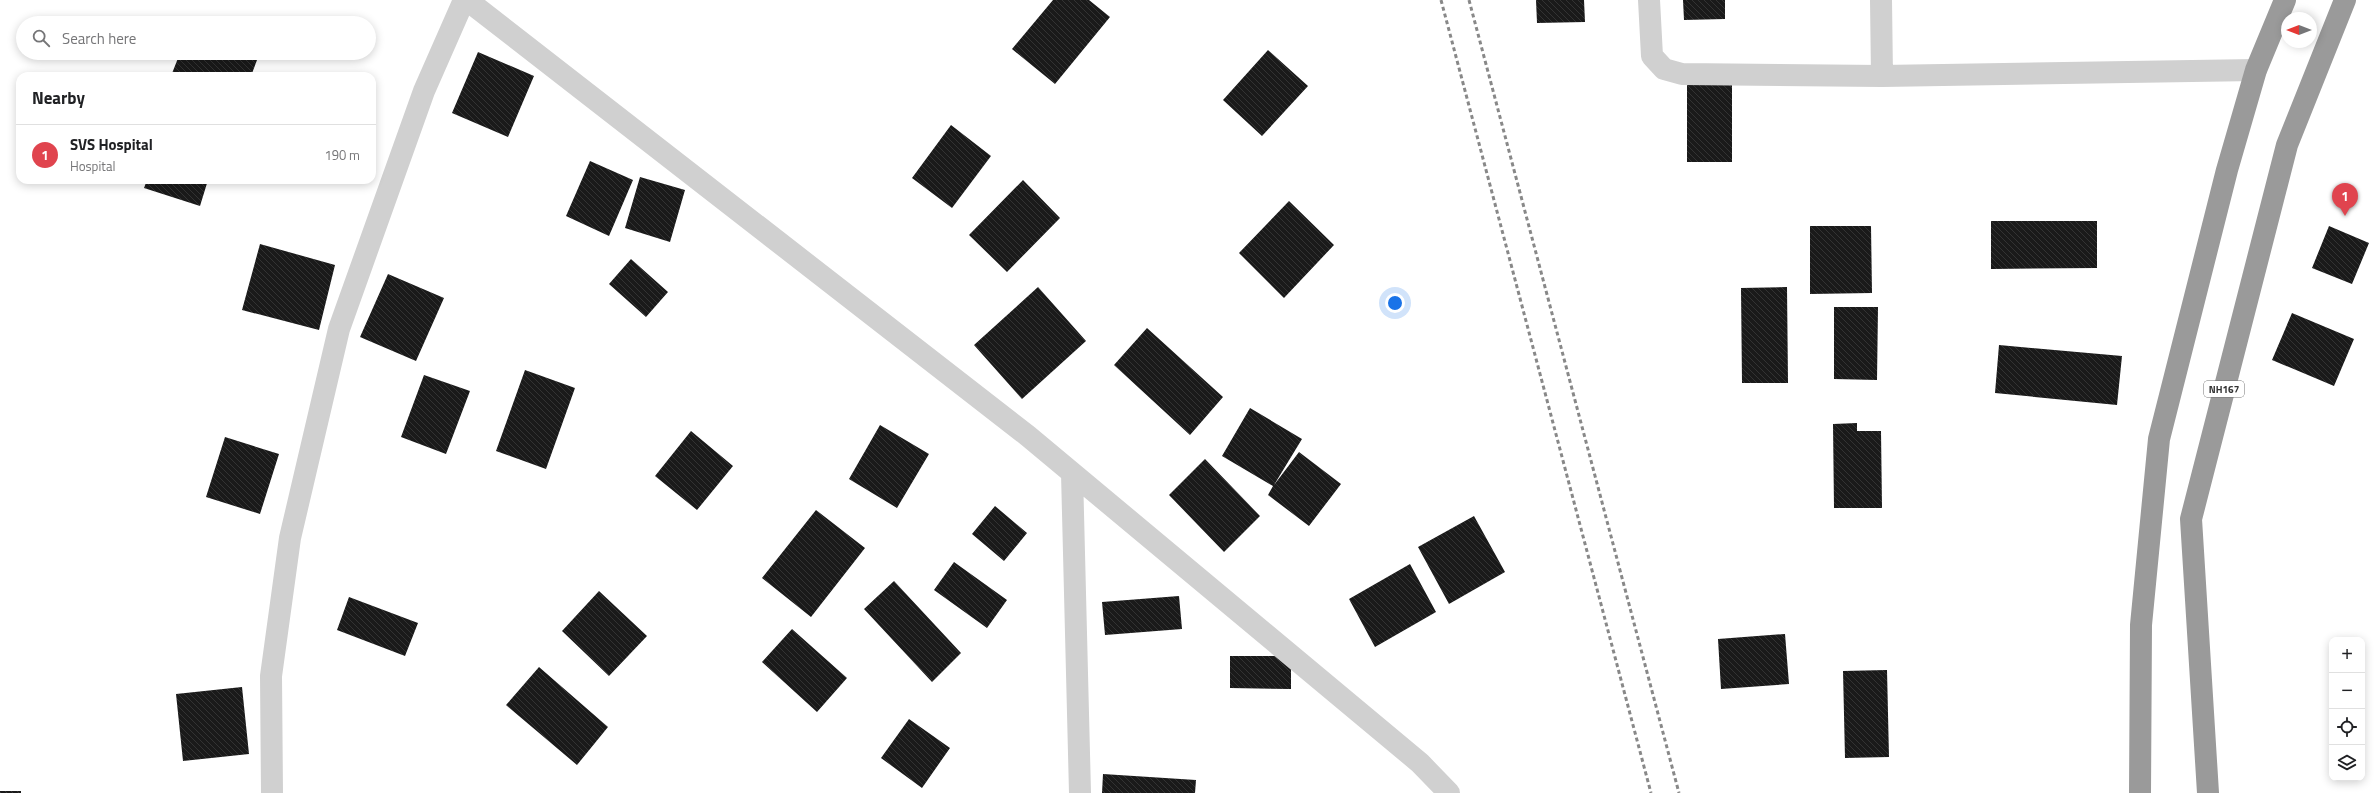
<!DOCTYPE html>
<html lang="en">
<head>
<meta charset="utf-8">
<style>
  :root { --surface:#fff; --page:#f6f6f6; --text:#202124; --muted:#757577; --line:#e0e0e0; --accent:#e63946 }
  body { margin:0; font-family:"Titillium Web",sans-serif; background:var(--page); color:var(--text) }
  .controls { position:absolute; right:12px; bottom:12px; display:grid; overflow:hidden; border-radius:8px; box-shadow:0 2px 10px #0003 }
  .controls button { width:36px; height:36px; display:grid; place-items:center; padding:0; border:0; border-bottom:1px solid var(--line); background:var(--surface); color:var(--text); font:20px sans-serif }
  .compass { position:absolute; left:2281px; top:12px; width:36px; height:36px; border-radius:50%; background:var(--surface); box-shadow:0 2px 10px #0003; rotate:270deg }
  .you { position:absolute; left:1395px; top:303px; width:14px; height:14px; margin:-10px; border:3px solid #fff; border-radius:50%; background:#1a73e8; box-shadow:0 0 0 6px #1a73e833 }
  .badge { display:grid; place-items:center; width:26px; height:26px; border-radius:50%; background:var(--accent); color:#fff; font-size:13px; font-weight:700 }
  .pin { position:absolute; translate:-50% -33px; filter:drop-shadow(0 1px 2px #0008) }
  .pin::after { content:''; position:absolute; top:21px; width:14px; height:12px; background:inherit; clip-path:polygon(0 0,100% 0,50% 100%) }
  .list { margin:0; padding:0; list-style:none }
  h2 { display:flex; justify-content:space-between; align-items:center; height:52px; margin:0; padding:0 16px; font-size:17px }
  h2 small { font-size:13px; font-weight:400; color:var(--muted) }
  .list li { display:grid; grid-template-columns:26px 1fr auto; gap:12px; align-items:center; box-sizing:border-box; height:60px; padding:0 16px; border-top:1px solid var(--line) }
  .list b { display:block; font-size:15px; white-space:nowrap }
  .list p { margin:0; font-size:13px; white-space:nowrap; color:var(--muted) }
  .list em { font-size:13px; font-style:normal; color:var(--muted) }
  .icon { flex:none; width:22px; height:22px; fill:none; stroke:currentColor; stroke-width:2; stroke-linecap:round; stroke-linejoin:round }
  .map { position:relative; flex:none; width:2377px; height:793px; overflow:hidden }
  .search { position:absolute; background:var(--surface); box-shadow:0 2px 10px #0003; left:16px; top:16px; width:360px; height:44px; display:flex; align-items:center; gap:10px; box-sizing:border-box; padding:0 14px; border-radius:22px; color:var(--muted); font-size:15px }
  .panel { position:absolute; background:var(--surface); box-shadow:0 2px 10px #0003; left:16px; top:72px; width:360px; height:112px; border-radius:12px }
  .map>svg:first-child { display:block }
  .building { fill:url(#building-back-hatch) }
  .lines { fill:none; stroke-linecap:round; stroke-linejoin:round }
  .minor { stroke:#d0d0d0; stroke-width:22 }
  .highway { stroke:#9a9a9a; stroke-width:22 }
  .rail { stroke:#888; stroke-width:3; stroke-dasharray:4 3; stroke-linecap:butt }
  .labels { text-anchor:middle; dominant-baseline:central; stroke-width:4; stroke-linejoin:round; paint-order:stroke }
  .shield { fill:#fff; stroke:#707070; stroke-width:1 }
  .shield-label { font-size:10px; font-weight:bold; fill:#333 }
</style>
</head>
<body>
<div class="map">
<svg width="2377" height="793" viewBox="0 0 2377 793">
  <defs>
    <pattern id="building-back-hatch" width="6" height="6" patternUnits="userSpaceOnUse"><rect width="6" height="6" fill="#1a1a1a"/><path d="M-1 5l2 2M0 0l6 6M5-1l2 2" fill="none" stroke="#333"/></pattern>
  </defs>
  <rect width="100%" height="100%" fill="#fff"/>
  <!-- building -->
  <path class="building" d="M1053 0H1089L1110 17 1055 84 1012 49Z
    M1536 0H1584L1585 22 1537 23Z
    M1683 0H1725V19L1684 20Z
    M1268 50 1308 86 1262 136 1223 100Z
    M478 52 534 76 508 137 452 113Z
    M180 53H239L257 60 251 76H171Z
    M1687 77H1732V162H1687Z
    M951 125 991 156 952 208 912 178Z
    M590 161 633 180 609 236 566 216Z
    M640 177 685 190 670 242 625 228Z
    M147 180H208L200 206 144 188Z
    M1023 180 1060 218 1007 272 969 235Z
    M1289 201 1334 245 1284 298 1239 253Z
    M1991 221H2097V268L1991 269Z
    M1810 226H1871L1872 293 1810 294Z
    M2329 226 2369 243 2352 284 2312 268Z
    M260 244 335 265 319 330 242 310Z
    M631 259 668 292 646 317 609 284Z
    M388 274 444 298 416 361 360 337Z
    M1038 287 1086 341 1022 399 974 345Z
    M1787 287 1788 383H1742L1741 288Z
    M1834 307H1878L1877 380 1834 379Z
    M2292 313 2354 339 2334 386 2272 360Z
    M1147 328 1223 397 1190 435 1114 365Z
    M1999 345 2122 356 2117 405 1995 393Z
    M525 370 575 388 546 469 496 451Z
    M424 375 470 391 446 454 401 437Z
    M1250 408 1302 439 1274 485 1299 452 1341 484 1309 526 1268 495 1273 486 1222 456Z
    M1857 423V431H1881L1882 508H1834L1833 424Z
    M880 425 929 454 897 508 849 479Z
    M691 431 733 466 697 510 655 476Z
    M225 437 279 454 260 514 206 497Z
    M1205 459 1260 516 1224 552 1169 495Z
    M995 506 1027 533 1004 561 972 534Z
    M816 510 865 548 811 617 762 578Z
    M1474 516 1505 572 1449 604 1418 547Z
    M954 562 1007 600 987 628 934 590Z
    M1410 564 1436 612 1375 647 1349 599Z
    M894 581 961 653 932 682 864 609Z
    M599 591 647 636 609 676 562 631Z
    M1179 596 1182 629 1105 635 1102 602Z
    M349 597 418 623 405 656 337 630Z
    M792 629 847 678 817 712 762 662Z
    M1785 634 1789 684 1721 689 1718 639Z
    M1230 656H1291V689L1230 688Z
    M539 667 608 727 577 765 506 705Z
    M1887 670 1889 757 1845 758 1843 671Z
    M242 687 249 754 183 761 176 694Z
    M909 719 950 748 922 788 881 758Z
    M1103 774 1196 780 1195 793H1102Z
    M0 791H21V793H0Z"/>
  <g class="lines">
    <!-- minor -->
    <path class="minor" d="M467 0 1028 436 1420 763 1449 793
      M1649 0 1652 56 1664 69 1682 74 1882 76 2256 70
      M1881 0 1882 76
      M1072 473 1080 793
      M272 793 271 676 290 538 339 329 424 91 464 0"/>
    <!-- highway -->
    <path class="highway" d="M2140 793 2141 625 2159 439 2227 170 2256 70 2285 0
      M2208 793 2191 519 2287 145 2345 0"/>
    <!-- rail -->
    <path class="rail" d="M1441 0 1651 793
      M1469 0 1679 793"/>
  </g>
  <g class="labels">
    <!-- shield labels -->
    <rect class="shield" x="2204" y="381" width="40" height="16" rx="3"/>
    <g class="shield-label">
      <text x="2224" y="389">NH167</text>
    </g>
  </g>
</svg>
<div class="controls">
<button>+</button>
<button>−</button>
<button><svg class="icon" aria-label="locate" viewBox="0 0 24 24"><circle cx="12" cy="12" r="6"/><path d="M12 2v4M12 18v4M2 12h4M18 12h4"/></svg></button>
<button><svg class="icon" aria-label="layers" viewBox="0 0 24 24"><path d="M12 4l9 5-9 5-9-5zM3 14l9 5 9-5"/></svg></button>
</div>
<svg class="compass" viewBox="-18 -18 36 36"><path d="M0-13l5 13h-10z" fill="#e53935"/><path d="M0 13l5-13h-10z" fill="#757577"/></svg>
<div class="you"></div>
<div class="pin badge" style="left:2345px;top:216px;background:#e0444e">1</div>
<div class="search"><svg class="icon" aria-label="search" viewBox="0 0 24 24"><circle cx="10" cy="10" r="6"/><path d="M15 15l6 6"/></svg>Search here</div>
<section class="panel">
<h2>Nearby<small></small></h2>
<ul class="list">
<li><span class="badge" style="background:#e0444e">1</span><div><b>SVS Hospital</b><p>Hospital</p></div><em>190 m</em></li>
</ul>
</section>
</div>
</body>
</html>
